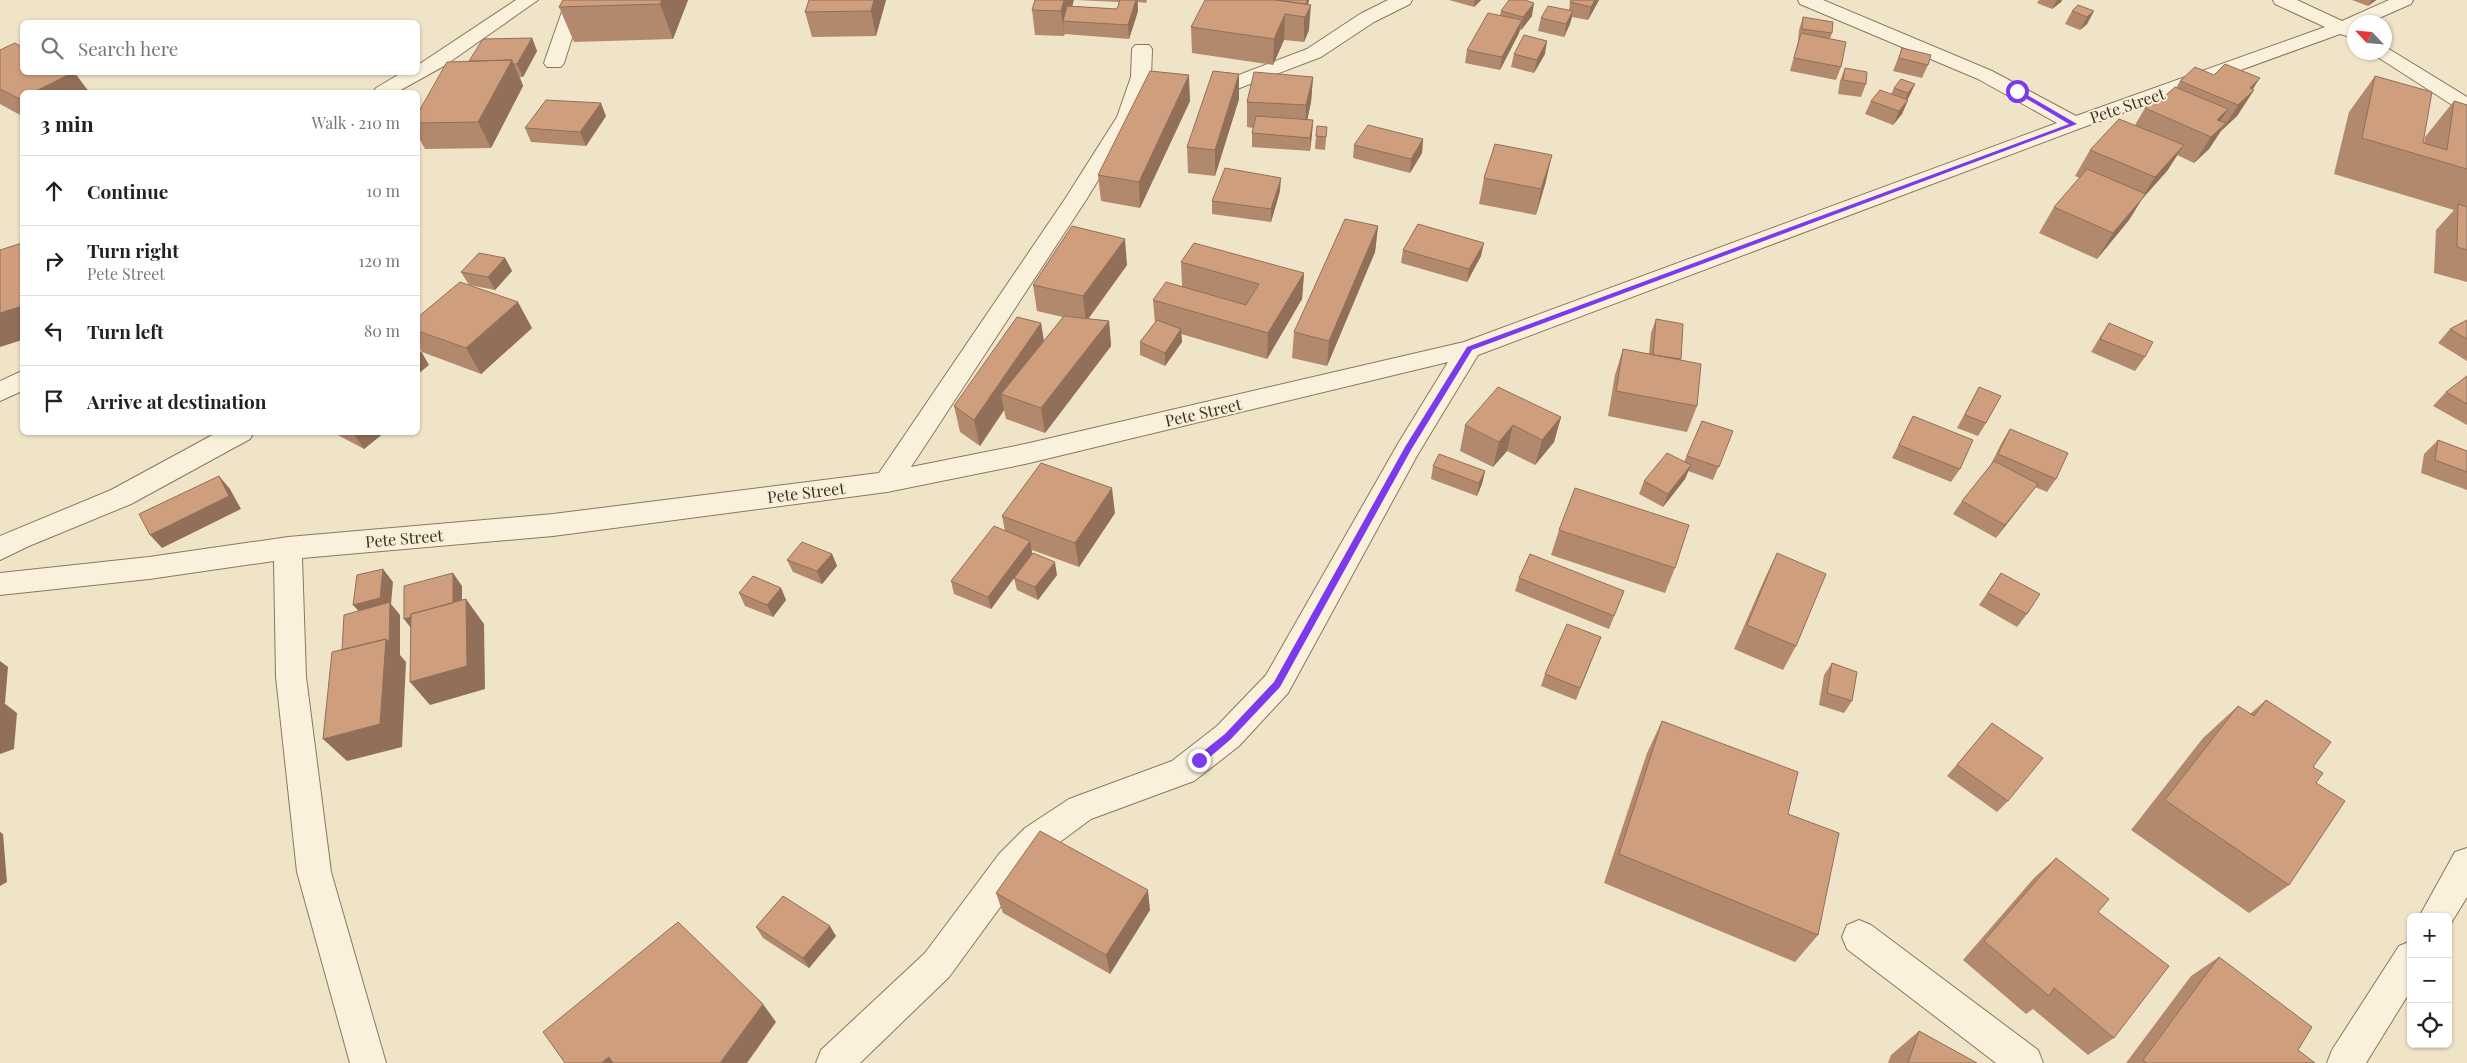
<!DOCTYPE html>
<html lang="en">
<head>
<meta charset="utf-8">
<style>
  :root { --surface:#fff; --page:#f6f6f6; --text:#222; --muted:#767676; --line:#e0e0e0 }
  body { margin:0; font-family:"Playfair Display",serif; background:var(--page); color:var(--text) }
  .controls { position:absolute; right:15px; bottom:15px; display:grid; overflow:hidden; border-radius:8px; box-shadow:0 1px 4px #0004 }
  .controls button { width:45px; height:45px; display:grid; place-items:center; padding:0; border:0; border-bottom:1px solid var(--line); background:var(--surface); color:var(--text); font:25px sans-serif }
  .compass { position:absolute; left:2347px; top:15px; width:45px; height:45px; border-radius:50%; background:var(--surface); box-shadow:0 1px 4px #0004; rotate:296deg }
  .stop { position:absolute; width:15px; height:15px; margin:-11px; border:4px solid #7c3aed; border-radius:50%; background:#fff }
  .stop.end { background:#7c3aed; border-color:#fff; box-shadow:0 1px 5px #0008 }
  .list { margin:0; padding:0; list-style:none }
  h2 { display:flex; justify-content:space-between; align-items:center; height:65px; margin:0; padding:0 20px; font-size:21px }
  h2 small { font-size:16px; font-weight:400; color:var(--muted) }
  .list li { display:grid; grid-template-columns:32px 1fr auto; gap:15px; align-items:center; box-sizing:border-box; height:70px; padding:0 20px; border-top:1px solid var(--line) }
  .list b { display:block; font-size:19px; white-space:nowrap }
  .list p { margin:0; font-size:16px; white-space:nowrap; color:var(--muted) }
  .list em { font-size:16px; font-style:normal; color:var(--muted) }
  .icon { flex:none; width:28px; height:28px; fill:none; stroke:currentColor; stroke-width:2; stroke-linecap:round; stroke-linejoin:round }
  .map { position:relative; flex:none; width:2467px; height:1063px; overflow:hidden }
  .search { position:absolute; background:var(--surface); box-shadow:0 1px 4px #0004; left:20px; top:20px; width:400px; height:55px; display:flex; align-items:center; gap:12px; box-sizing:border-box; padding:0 18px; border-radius:8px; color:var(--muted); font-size:19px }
  .panel { position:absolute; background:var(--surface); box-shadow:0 1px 4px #0004; left:20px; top:90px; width:400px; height:345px; border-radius:8px }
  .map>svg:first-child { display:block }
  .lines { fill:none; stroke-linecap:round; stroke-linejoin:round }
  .minor-casing { stroke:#8d765c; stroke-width:2 }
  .minor { fill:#faf1dc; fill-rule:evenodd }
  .wall { fill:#b2896c }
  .shaded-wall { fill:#916f58 }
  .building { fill:#cf9f7d; stroke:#916f58 }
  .route { fill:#7c3aed }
  .labels { text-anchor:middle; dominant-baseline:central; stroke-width:4; stroke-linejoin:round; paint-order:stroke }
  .street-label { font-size:16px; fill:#3d2e20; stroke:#f7eed8 }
</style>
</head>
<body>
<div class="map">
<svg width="2467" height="1063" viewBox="0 0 2467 1063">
  <rect width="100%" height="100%" fill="#f0e4c8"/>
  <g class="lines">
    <!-- minor casing -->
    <g class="minor-casing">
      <path id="minor" d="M516 0H538L444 66 397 92H373L376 88 403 72H418V65Z
        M566 0H584L564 63 561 67H547L544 63Z
        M1388 0H1412L1410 4 1374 22 1321 57 1237 89 1230 91 1223 89 1220 85 1223 81 1307 49 1360 14Z
        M1798 0H1823L1992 71 2076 116 2325 27 2275 4 2273 0H2297L2342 21 2389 0H2413L2411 4 2370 22H2354V38L2340 34 2081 128 1478 355 1418 454 1288 693 1239 746 1194 781 1091 819 1049 850 1023 876 949 977 860 1063H816L821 1050 925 953 999 854 1025 828 1069 799 1172 761 1217 726 1266 675 1399 442 1448 362 1025 464 887 492 553 536 302 558 306 677 331 872 386 1063H350L297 872 276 677 274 561 149 579 0 595V573L149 557 288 537 553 514 879 473 1065 199 1117 117 1131 77 1132 49 1135 45H1149L1152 49 1151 77 1137 117 1086 200 911 467 1025 444 1464 342 2057 123 1978 79 1800 4Z
        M2384 46 2467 97V112L2460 110 2376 56 2374 52H2384Z
        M22 371V391L0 401V381Z
        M218 432H254L250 439 131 504 29 546 0 560V536L111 490Z
        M2467 848V897L2448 928V917H2419L2455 852Z
        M1859 920 1871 925 2038 1050 2043 1063H1996L1847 949 1842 937 1847 925Z
        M2411 941V990L2366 1063H2327L2332 1050 2399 946Z"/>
    </g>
    <!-- minor -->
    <use href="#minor" class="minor"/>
  </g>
  <!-- wall -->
  <path class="wall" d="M563 0H688L673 39 574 42 559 7Z
    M809 0H886L876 36 812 37 805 12Z
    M1076 0H1147L1146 3 1138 2V11L1129 39 1065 34 1064 36 1035 35 1032 10 1072 6 1117 9 1119 2Z
    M1449 0H1481L1474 7Z
    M1599 0 1588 20 1572 17 1570 24 1564 37 1538 31 1541 18 1569 10 1570 2Z
    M2039 0H2062L2061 2 2052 9 2037 3Z
    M2352 0H2376L2368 6Z
    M1308 4 1309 30 1304 42 1284 40 1273 65 1192 53 1191 27Z
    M1501 11 1532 16 1521 30H1520L1519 33 1500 70 1465 63 1467 50 1500 15Z
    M2072 11H2094L2087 24 2080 30 2065 24Z
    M1803 17 1832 33 1830 39 1841 67 1836 80 1790 71 1798 42 1799 30Z
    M532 38 537 51 523 77H520L523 86 491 148 425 149 418 136V113L469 61Z
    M1902 48 1928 65 1922 78 1893 71Z
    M0 50 74 72 89 92H22V116L0 104Z
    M1514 54H1545L1534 73 1511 67Z
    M1845 68 1866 84 1861 97 1838 94 1840 81Z
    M1239 74V99L1215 176 1188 173 1187 147Z
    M2214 75 2254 90 2237 116 2221 131 2209 149 2194 163 2177 155 2167 171 2142 199 2129 220 2097 259 2039 233 2054 207 2080 178 2075 176 2090 150 2135 125 2145 108 2176 88 2180 81Z
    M2375 76 2423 143H2424L2425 137 2454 101 2467 105V282L2434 273 2436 230 2454 210 2334 174 2349 112Z
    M1313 77 1311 102 1307 120H1313L1312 134 1310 151 1252 147V133L1253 128 1247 127V102Z
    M1915 84 1907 100H1908L1902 114 1893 125 1865 114 1871 101 1891 94 1894 88Z
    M1190 101 1140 208 1101 201 1098 175Z
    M606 116 586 146 531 142 525 128Z
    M1327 127 1325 150 1315 149 1316 136Z
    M1423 139 1422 153 1410 173 1353 158 1354 145Z
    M1484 178 1546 181 1536 215 1479 204Z
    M1280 191 1271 222 1212 214V201Z
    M1378 226 1375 252 1327 366 1292 358 1294 332Z
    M1403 250 1481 256 1467 282 1401 263Z
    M505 258 512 271 495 290 469 285 461 272Z
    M1181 262 1304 273 1302 299 1267 359 1181 334 1182 342 1165 366 1140 355V342L1155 323 1153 300 1182 286Z
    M1127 265 1088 319 1109 321 1111 346 1045 433 1006 419 1004 410 980 446 960 432 954 406 1041 323 1044 341 1063 317 1037 311 1033 285Z
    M418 317 532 328 481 374 422 352 418 345Z
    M1656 319 1681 360 1697 406 1687 432 1608 416 1615 375 1623 349 1649 354 1651 333Z
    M2467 320V361L2438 343 2450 329Z
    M2109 323 2145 357 2135 371 2091 352 2100 337Z
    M2467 376V425L2433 406 2446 392Z
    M1979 387 1986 423 1978 436 1957 428Z
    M1913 416 1960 469 1951 482 1892 458Z
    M1561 417 1554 442 1535 465 1507 451 1493 467 1460 451 1465 425Z
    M1702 421 1733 431 1713 480 1688 471 1685 479 1663 507 1639 494 1644 481 1684 462Z
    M2010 429 2056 479 2047 492 2035 487 1996 538 1953 514 1962 501 1990 466 2002 442Z
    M332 432H385L364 449Z
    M2438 440 2467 451V490L2421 473 2424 454Z
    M1433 466 1485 471 1482 484 1477 496 1431 479Z
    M1115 513 1079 567 1032 550V554L1019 572 1057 575 1038 600 1017 590 1014 578 991 609 954 594 951 581 1005 531 1002 516Z
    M1559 530 1675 568 1665 593 1551 555Z
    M1777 553 1796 646 1783 670 1734 649 1765 578Z
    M832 554 837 566 822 584 793 572 787 560Z
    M2001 573 2027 614 2017 627 1979 605Z
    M1519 578 1624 591 1609 629 1515 591Z
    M781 588 786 600 773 617 745 606 739 593Z
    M1601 637 1576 700 1541 686 1545 674Z
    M1832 663 1852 701 1844 713 1819 705 1824 675Z
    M2266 700 2313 767 2316 783 2289 885 2249 913 2131 830 2203 738 2238 706 2250 714Z
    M1662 721 1788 814 1818 935 1795 962 1604 883 1647 753Z
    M1992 723 2008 801 1997 812 1947 776Z
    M2056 858 2098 912 2114 1038 2088 1055 2033 1009 2026 1014 1963 960 2034 878Z
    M996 893 1150 910 1110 974 1003 913Z
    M756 927 836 936 809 968 763 938Z
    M2219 957 2298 1050 2315 1063H2126L2191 976Z
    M1919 1031 1977 1063H1888L1891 1055Z"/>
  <!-- shaded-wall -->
  <path class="shaded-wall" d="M662 0H688L673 39 660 4Z
    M874 0H886L876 36 871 11Z
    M1064 0H1074L1068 21H1063L1064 36 1061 11Z
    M1136 0H1137L1138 11 1129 39 1128 25Z
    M1307 0H1309V1L1305 16 1311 5 1309 30 1304 42V17Z
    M1475 0H1481L1474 7Z
    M1595 0H1599L1588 20 1591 7Z
    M2057 0H2062L2061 2 2052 9Z
    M2372 0H2376L2368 6Z
    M1534 3 1532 16 1521 30 1523 17Z
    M1573 11 1570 24 1564 37 1566 24Z
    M2094 11 2087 24 2080 30 2087 17Z
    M1285 14 1284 40 1273 65 1274 39Z
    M1522 20 1519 33 1500 70 1502 57Z
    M532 38 537 51 523 77 517 64Z
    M1547 41 1545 54 1534 73 1537 60Z
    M512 60 523 86 491 148 478 122Z
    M74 72 89 92H34Z
    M1239 74V99L1215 176V150Z
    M1189 75 1190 101 1140 208 1139 182Z
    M1313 77 1311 102 1305 131 1306 105Z
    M2260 78 2249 95 2254 90 2237 116 2221 131 2250 88Z
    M1915 84 1909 97 1902 106 1908 93Z
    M1908 100 1902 114 1893 125 1899 111Z
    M601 103 606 116 586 146 580 132Z
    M2228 109 2211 135 2217 120Z
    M1313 120 1312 134 1310 151V138Z
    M2226 123 2209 149 2194 163 2211 137Z
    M1423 139 1422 153 1410 173 1411 159Z
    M2184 145 2167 171 2142 199 2129 220 2097 259 2113 233 2141 199 2155 177Z
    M1552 155 1546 181 1536 215 1541 189Z
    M1281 178 1280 191 1271 222V209Z
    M1378 226 1375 252 1327 366 1329 341Z
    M1125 239 1127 265 1086 322 1083 296Z
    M1484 243 1481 256 1467 282 1469 269Z
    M505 258 512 271 495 290 488 277Z
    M1304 273 1302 299 1267 359 1268 333Z
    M518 302 532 328 481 374 466 348Z
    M22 306V340L0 347V313Z
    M1109 321 1111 346 1045 433 1041 408Z
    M1041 323 1045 349 1001 394 1004 410 980 446 974 420Z
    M1181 329 1182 342 1165 366V353Z
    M421 351 429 365 418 374V354Z
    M1561 417 1554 442 1535 465 1542 440Z
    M1513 425 1507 451 1493 467 1499 442Z
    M352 432H385L364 449Z
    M1691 465 1685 479 1663 507 1668 494Z
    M1485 471 1482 484 1477 496 1479 483Z
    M219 476 230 489 241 509 162 548 150 535Z
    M2038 484 2028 497 1996 538 2005 525Z
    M1112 488 1115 513 1079 567 1075 543Z
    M1030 541 1032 554 991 609 988 597Z
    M832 554 837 566 822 584 817 571Z
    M1055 562 1057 575 1038 600 1035 587Z
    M383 569 393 582 391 604 400 615V655L406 662 402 747 347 761 323 739 364 617 353 605Z
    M453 573 462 586V618L414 632 404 619Z
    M781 588 786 600 773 617 767 605Z
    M466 599 484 624 485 689 430 705 410 682Z
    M0 661 8 667 5 703H4L17 713 14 749 0 754Z
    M0 832 3 834 7 882 0 886Z
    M1148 890 1150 910 1110 974 1106 955Z
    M830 926 836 936 809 968 803 958Z
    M763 1004 776 1022 747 1063H720Z
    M609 1057 615 1063H601Z"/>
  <!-- building -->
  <path class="building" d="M563 0H662L660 4 559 7Z
    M809 0H874L871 11 805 12Z
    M1035 0H1064L1061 11 1032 10Z
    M1120 0H1136L1128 25 1063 21 1067 6 1117 9Z
    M1205 0H1276L1311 5 1305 17 1285 14 1274 39 1191 27Z
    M1276 0H1307L1306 4Z
    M1509 0H1525L1534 3 1523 17 1501 11Z
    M1571 0H1595L1591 7 1570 2Z
    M2078 5 2094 11 2087 17 2072 11Z
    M1548 6 1573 11 1566 24 1541 18Z
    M1488 13 1522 20 1502 57 1467 50Z
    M1803 17 1833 22 1832 33 1802 29Z
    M1801 33 1846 42 1841 67 1794 58Z
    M1524 35 1547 41 1537 60 1514 54Z
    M532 38 517 64H513L512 60 469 61 483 39Z
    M15 43 22 47V72H74L34 92H22V98L20 99 0 89V50Z
    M1902 48 1931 55 1928 65 1899 58Z
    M512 60 478 122 418 123V113L447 62Z
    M2225 64 2260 78 2250 88 2254 90 2238 105 2180 81 2195 67 2214 75Z
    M1845 68 1867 72 1866 84 1843 80Z
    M1150 71 1189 75 1139 182 1098 175Z
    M1213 71 1239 74 1215 150 1187 147Z
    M1254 72 1313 77 1306 105 1247 102Z
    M2375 76 2432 92 2423 143 2447 150 2454 101 2467 105V169L2362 138Z
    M1901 79 1915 84 1908 93 1894 88Z
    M2175 87 2228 109 2217 120 2226 123 2211 137 2145 108 2159 95 2164 97Z
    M1880 90 1908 100 1899 111 1871 101Z
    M546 100 601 103 580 132 525 128Z
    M1256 116 1313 120 1310 138 1252 133Z
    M2119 119 2184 145 2155 177 2090 150Z
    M1368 125 1423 139 1411 159 1354 145Z
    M1317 126 1327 127 1326 137 1316 136Z
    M1495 144 1552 155 1541 189 1484 178Z
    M1225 168 1281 178 1271 209 1212 201Z
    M2087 169 2146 194 2113 233 2054 207Z
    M2458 204 2467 207V250L2457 247Z
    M1345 219 1378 226 1329 341 1294 332Z
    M1418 224 1484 243 1469 269 1403 250Z
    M1072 226 1125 239 1083 296 1033 285Z
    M22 243V306L0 313V250Z
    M1194 243 1304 273 1268 333 1153 300 1166 282 1246 305 1259 284 1181 262Z
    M479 253 505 258 488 277 461 272Z
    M460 282 518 302 466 348 418 331V317Z
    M1064 316 1109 321 1041 408 1001 394Z
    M1017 317 1041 323 974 420 954 406Z
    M1656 319 1683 324 1681 359 1653 355Z
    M1157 320 1181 329 1165 353 1140 342Z
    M2467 320V339L2450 329Z
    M2109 323 2153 342 2145 357 2100 339Z
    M1623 349 1701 364 1697 406 1616 391Z
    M2467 376V404L2446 392Z
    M1498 387 1561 417 1542 440 1513 425 1499 442 1465 425Z
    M1979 387 2001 396 1986 423 1965 415Z
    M1913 416 1973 440 1960 469 1899 445Z
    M1702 421 1733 431 1719 467 1687 456Z
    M2010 429 2068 453 2056 479 1998 454Z
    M2438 440 2467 451V472L2435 460Z
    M1667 453 1691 465 1668 494 1644 481Z
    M1439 454 1485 471 1479 483 1433 466Z
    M1994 461 2038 484 2005 525 1962 501Z
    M1041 463 1112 488 1075 543 1002 516Z
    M219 476 229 496 150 535 139 514Z
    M1575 488 1689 525 1675 568 1559 530Z
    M994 526 1030 541 988 597 951 581Z
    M802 542 832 554 817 571 787 560Z
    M1033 553 1055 562 1035 587 1014 578Z
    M1777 553 1826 574 1796 646 1747 625Z
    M1530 554 1624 591 1614 616 1519 578Z
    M383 569 380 598 353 605 357 575Z
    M453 573V603L411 614V617L404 619V586Z
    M2001 573 2040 594 2027 614 1988 593Z
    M753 576 781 588 767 605 739 593Z
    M466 599 467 666 410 682 411 614Z
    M390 602 389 642 386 639 342 650 344 615Z
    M1567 624 1601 637 1580 688 1545 674Z
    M386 639 380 724 323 739 332 652Z
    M1832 663 1857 672 1852 701 1827 693Z
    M2266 700 2331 742 2313 767 2323 773 2316 783 2345 801 2289 885 2165 800 2238 706 2254 716Z
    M1662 721 1798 772 1788 814 1839 833 1818 935 1619 854Z
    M1992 723 2043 758 2008 801 1957 765Z
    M1040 831 1148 890 1106 955 996 893Z
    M2056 858 2109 899 2098 912 2169 966 2114 1038 2054 988 2049 996 1984 941Z
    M783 896 830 926 803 958 756 927Z
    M678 922 763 1004 720 1063H613L609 1057 601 1063H565L543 1032Z
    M2219 957 2312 1027 2298 1050 2315 1063H2147L2143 1060Z
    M1919 1031 1977 1063H1908Z"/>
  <!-- route -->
  <path class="route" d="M2017 89 2077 124 1472 350 1411 450 1280 687 1231 739 1203 763H1196V757L1225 734 1274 682 1405 447 1467 347 2069 124 2015 92Z"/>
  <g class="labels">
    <!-- street labels -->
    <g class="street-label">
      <text transform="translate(2127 105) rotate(-19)">Pete Street</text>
      <text transform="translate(1203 412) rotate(-13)">Pete Street</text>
      <text transform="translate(806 492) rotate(-7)">Pete Street</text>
      <text transform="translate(404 538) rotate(-5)">Pete Street</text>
    </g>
  </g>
</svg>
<div class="controls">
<button>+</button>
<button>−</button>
<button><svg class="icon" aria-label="locate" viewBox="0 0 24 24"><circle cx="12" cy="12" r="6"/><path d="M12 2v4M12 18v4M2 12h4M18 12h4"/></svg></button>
</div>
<svg class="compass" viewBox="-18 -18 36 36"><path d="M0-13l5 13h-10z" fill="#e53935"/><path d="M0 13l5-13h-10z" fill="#767676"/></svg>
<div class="stop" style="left:2017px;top:91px"></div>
<div class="stop end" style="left:1199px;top:760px"></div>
<div class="search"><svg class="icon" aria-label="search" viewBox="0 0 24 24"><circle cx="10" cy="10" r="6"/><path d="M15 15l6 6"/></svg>Search here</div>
<section class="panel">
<h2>3 min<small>Walk · 210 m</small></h2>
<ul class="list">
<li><svg class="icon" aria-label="ahead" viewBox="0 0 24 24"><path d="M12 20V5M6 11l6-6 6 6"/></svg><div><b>Continue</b></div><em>10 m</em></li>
<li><svg class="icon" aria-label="right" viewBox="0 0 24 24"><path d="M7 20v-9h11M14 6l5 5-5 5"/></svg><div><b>Turn right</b><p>Pete Street</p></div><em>120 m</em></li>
<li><svg class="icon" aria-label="left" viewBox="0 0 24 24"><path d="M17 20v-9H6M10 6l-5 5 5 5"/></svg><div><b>Turn left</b></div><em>80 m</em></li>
<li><svg class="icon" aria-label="arrive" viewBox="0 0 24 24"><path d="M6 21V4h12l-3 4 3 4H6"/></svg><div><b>Arrive at destination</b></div></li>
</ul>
</section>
</div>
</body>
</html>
